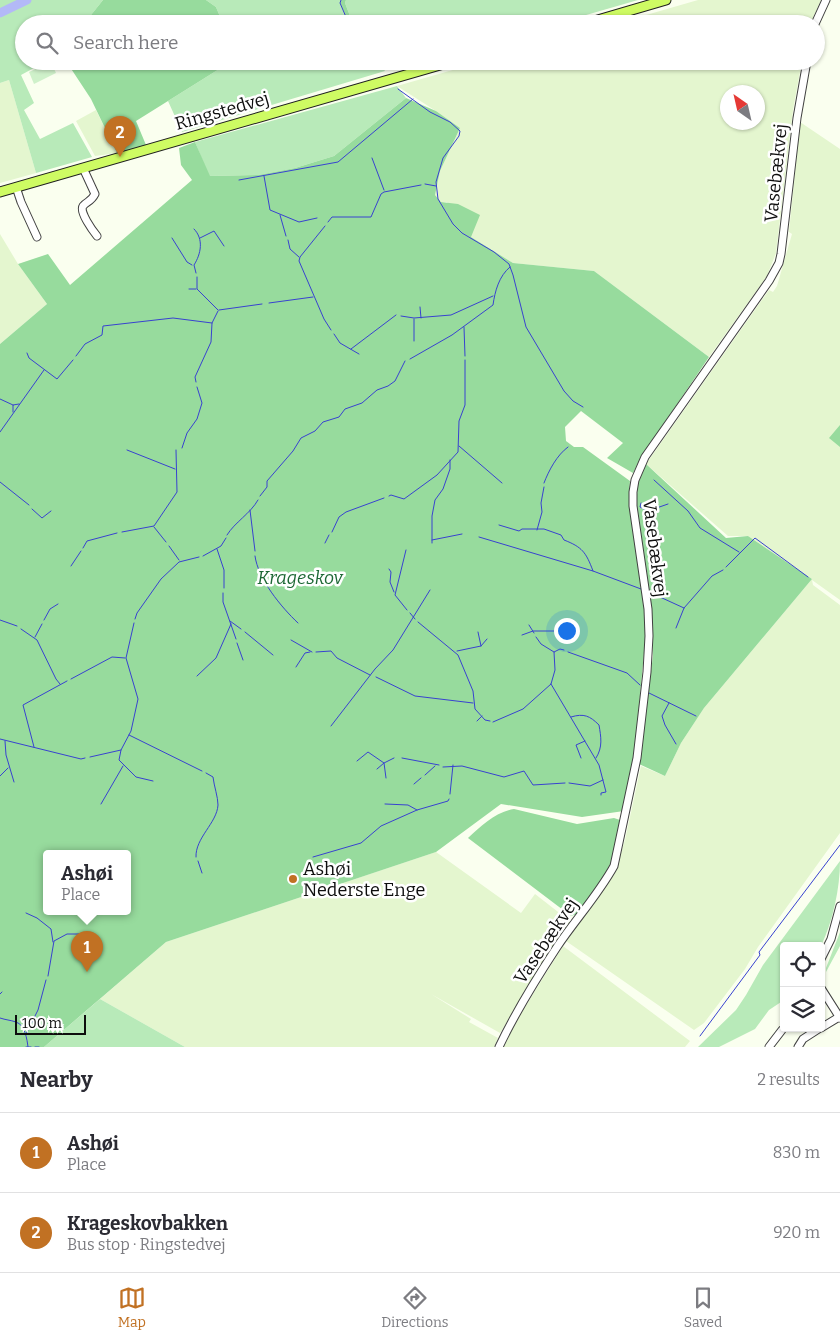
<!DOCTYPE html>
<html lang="en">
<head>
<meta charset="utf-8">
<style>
  :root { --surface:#fff; --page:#f7f7f7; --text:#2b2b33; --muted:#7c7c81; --line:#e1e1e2; --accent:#c17123 }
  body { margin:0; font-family:Bitter,serif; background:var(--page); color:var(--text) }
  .controls { position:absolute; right:15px; bottom:15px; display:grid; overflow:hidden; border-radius:5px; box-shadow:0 1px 4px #0004 }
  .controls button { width:45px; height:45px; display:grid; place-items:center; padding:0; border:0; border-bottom:1px solid var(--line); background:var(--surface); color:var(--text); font:25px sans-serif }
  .compass { position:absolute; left:720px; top:85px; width:45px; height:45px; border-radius:50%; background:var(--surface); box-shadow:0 1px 4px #0004; rotate:326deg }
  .scale { position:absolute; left:15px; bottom:12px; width:71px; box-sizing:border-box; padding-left:5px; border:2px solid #0e0e0e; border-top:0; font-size:14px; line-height:18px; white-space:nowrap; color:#0e0e0e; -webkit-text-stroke:4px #fff; paint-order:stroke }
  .you { position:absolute; left:566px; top:630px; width:18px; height:18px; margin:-12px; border:4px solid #fff; border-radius:50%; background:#1a73e8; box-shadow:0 0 0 8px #1a73e833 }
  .badge { display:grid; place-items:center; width:32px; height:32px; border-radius:50%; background:var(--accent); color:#fff; font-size:16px; font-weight:700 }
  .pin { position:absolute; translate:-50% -41px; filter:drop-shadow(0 1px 2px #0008) }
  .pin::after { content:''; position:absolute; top:26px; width:18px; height:15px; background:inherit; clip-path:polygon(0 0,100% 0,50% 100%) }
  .popup { position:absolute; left:43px; top:850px; width:88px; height:65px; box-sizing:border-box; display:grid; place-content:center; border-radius:5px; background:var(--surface); filter:drop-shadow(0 1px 4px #0005); font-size:16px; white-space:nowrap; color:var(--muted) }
  .popup b { font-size:19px; color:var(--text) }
  .popup::after { content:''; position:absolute; left:50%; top:100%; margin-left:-10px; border:10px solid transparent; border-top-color:var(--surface) }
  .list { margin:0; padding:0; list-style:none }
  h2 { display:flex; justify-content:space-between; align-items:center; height:65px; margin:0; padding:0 20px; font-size:21px }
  h2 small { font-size:16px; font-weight:400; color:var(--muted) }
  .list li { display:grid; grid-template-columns:32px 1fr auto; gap:15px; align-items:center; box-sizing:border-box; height:80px; padding:0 20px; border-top:1px solid var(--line) }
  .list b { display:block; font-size:19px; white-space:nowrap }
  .list p { margin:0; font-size:16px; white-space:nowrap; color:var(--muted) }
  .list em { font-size:16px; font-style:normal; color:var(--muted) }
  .icon { flex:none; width:28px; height:28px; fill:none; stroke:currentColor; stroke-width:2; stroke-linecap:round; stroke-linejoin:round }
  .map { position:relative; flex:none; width:840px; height:1047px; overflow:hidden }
  .search { position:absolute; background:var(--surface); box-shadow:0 1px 4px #0004; left:15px; right:15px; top:15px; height:55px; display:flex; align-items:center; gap:12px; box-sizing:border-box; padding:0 18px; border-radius:28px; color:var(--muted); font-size:19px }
  .sheet { height:225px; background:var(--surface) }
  nav { display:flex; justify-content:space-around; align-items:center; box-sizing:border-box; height:70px; border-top:1px solid var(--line); background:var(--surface); font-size:14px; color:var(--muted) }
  nav a { display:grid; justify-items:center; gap:2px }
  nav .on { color:var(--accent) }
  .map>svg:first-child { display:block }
  .farmland { fill:#e4f6cf; fill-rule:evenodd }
  .green { fill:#b8eab9 }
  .forest { fill:#97db9d; fill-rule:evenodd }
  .pitch { fill:#cff1ca }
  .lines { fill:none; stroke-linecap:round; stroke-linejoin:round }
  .stream { stroke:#3842d0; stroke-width:1 }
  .river { stroke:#b3b9f7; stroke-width:9 }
  .minor-casing { stroke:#414141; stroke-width:9 }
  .major-casing { stroke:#1f1f1f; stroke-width:11 }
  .minor { stroke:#fff; stroke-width:7 }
  .major { stroke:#cefb63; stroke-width:9 }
  .poi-dot { fill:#c17123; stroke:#fff; stroke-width:2 }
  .labels { text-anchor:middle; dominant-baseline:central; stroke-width:5; stroke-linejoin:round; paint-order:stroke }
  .street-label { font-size:18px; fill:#0e0e0e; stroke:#fff }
  .park-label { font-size:18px; font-style:italic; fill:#1d6835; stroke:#fff }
  .poi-label { font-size:18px; fill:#0e0e0e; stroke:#fff; text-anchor:start }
</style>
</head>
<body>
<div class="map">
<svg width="840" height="1047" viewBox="0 0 840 1047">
  <rect width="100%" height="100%" fill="#faffef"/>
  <!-- farmland -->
  <path class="farmland" d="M698 0H821L810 24H615Z
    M484 61H802L793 110 776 253 767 276 709 357 594 271 513 263 471 237 447 202H441L435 195 440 171 460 128 436 111 397 86ZM728 92H758V122H728Z
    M9 80 36 173 0 183V83Z
    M96 110 117 153 95 156 76 121Z
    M800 122 840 149V600L812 580 813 585 840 605V833L758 947 745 969 704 1023 694 1030 566 941 615 871 625 840 641 766 665 776 681 743 704 708 812 579 748 536H728L646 464 769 290 773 292 777 286 792 234 789 232Z
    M0 234 18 264 47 304 0 344Z
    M436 852 521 913 535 894 571 922 558 940 500 1033 431 994 471 1019 469 1022 498 1038 494 1047H185L100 999 166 942Z
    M563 946 690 1041 685 1047H502L510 1031Z"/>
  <!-- green -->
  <path class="green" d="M0 0H103L91 15 60 24H24V61H47L21 75 34 103 24 110 40 139 73 123 92 157 36 173 9 80 0 83Z
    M206 0H341L340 3 349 24H223L216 7Z
    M346 0H638L555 24H356L350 16 345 3Z
    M232 61H379L385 71 182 132 168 101Z
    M386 61H423L392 70Z
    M397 86 406 98 334 156 295 168 258 175 209 176 195 142Z
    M840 861C840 888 833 921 821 946H784V1000L769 1010 755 1029 719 1047H698L736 1010 746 995 763 965Z
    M840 932V946L826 972V968Z
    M100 999 185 1047H44Z"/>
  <!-- forest -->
  <path class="forest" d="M103 0H206L216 7 223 24H60L91 15Z
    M341 0H346L345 3 350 16 356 24H349L340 3Z
    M66 61H232L136 121 146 145 117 153 91 99Z
    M406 98 436 111 460 128 440 171 435 195 441 202 458 204 480 215 471 237 513 263 594 271 709 357 642 456 633 473 607 458 623 443 581 411 565 427 566 441 574 447H583L630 481 629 495 632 523 645 611V642L634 761 624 811 582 817 501 804 436 852 166 942 44 1047H0V344L47 304 18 264 48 254 70 285 192 180 181 165 179 148 195 142 210 176 258 175 295 168 334 156ZM47 853H127V911H47Z
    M840 425V447L829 438Z
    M646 464 726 538 748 536 812 579 704 708 681 743 665 776 639 764 653 656 651 611 636 506 638 483Z
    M514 809 577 824 614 818 620 820 613 858 602 881 577 914 571 916 468 838C481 826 496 812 514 809Z"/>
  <!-- pitch -->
  <path class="pitch" d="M51 62 56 73 34 84 29 72Z"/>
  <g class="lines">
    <!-- stream -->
    <path class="stream" d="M341 0 340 3 349 24
      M383 61 387 68
      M398 89 430 112 450 122 460 131 459 136 443 158 436 182 438 199 453 224 462 233 494 252 509 264 513 275 526 327 564 391 573 401 583 407
      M372 158 384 190
      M264 176 270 210 299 222 317 218
      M239 180 338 162 413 99
      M425 184 436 186
      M280 215 286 236
      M328 222 332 217H371L381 194 384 192 421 185
      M325 226 300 257 299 261 324 319 331 330
      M194 229C204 239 201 254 194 265L196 273
      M172 238 187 262 192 265
      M200 238 214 231 224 246
      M288 240 290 249 299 257
      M197 277V289L218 310
      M189 289H196
      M269 303 313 297
      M420 307 421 318
      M219 310 262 304
      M401 316 414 318 451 315 493 296
      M414 319V341
      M464 327 465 356
      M334 334 340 343 359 354
      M351 349 396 315
      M27 353 29 358 57 379 73 360
      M76 356 85 344 102 335 103 326 173 318 212 323
      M410 359 452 335 493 305C495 291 499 276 510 267
      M196 382 195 377 211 342 212 323 218 311
      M0 399 13 405
      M13 412V405L19 404
      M0 432 44 370
      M459 446 502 483
      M182 448 187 433 197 419 202 403 197 387
      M127 450 175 469
      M654 480 688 511 700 528 739 552
      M0 482 29 505
      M544 483C549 470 557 455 568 447
      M260 496 267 487V481L293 451 301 438 315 431 323 422 339 417 345 409 362 403 377 390 388 386 395 381 405 361
      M389 496 391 495 404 499 437 475 458 452 459 421 465 405V360
      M641 503 640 507 648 511 668 504
      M32 509 42 518 51 511
      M250 510 255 551
      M499 525 519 531 522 529H544L561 535 564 540C582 547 586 552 593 571
      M154 527 166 542
      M537 530 542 512 541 503 544 487
      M122 532 154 526 177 492 176 450
      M332 532 339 517 346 512 384 498
      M227 535C235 522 250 514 258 500
      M479 537 593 571 641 589
      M651 539V510
      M432 540 462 534
      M325 543 329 535
      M432 543V516L435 500 443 489 450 469V460
      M169 546 179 560
      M83 548 87 541 117 533
      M217 549 224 570V588
      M406 550 395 595 407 610
      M203 556 221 546 226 538
      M255 556C258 579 281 607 298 623
      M71 566 81 551
      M726 567 755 538 808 577
      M389 569 391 572 390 582 394 592
      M649 592 684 608
      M223 593V602L236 639
      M410 613 415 619
      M135 619 137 613 161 579 179 562 199 557
      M0 620 17 626
      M44 620 50 609 58 604
      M230 621 241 629
      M418 622 458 655 473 691 475 709 485 720 490 721
      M134 623 126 658 138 699 131 731 121 750 119 760 136 777 153 781
      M529 625 534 633
      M676 628 684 608 712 576 723 570
      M21 629 37 640 56 679 60 684
      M245 632 273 655
      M478 632 481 646
      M522 635 533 631H575
      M35 637 42 624
      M536 637 541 644 554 652
      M291 640 312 652
      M237 643 243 660
      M457 651 481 646 487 639
      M316 652 331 651 337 658 370 675
      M568 652 627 673 640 685
      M296 667 305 653 310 652
      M197 676 216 658 231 624
      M376 677 415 696 473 703
      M71 679 112 657 125 658
      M551 684 599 765 606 792 601 793V795
      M649 693 696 716
      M669 703 662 716 665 725 676 744
      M571 717C584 713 590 716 599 725 601 737 603 747 596 758
      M477 721 482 716
      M493 722 523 709 551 684 555 670 554 652 560 649 564 650
      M331 726 375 669 393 650 430 590
      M129 735 202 771
      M0 739 81 759 85 758
      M5 741 6 755 14 782
      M34 747 23 705 67 681
      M90 757 121 750
      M402 758 439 765
      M581 758 576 745 585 741
      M357 761 368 752 384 763 386 778
      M443 767 462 766 504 777 524 771 533 785 565 783
      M377 769 384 763 394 758
      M425 775 435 766
      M0 776 8 768
      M569 783 590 786 603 780
      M414 784 421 778
      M450 794 453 765
      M101 804 123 766
      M385 804 408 805 417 810
      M196 857C195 838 217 823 218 805 218 797 214 786 213 777L206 773
      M313 857 361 843 381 826 417 810 448 801 449 799
      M198 861 202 873
      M26 913 37 918 51 929 53 942
      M48 976 54 941 67 934H79
      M0 994 2 992
      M0 1018C6 1020 10 1020 16 1022 25 1025 27 1039 28 1047
      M26 1034 38 1010 46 980
      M700 1036 760 955 759 952 840 845
      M26 1047H31
      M35 1047H39"/>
    <!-- river -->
    <path class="river" d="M0 13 27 0"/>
    <!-- minor casing -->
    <g class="minor-casing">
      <path id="minor" d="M815 24 826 0
        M83 168 95 194C91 202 87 201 83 206 79 212 93 231 97 236
        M16 187 21 202 37 237
        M821 959 831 939 840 906
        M821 988 840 1018
        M821 1028 839 1017
        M499 1047C515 1013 536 979 557 947 575 920 598 895 614 866L637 758 647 672 649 636 648 609 633 506V492L635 480 645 457 769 281 779 263 781 254 797 118 807 61
        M769 1047 782 1030
        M798 1047 803 1039 820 1028"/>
    </g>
    <!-- major casing -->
    <g class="major-casing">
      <path id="major" d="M584 24 666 0
        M0 192 454 61"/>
    </g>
    <!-- minor -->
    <use href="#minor" class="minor"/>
    <!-- major -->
    <use href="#major" class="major"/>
  </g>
  <!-- markers -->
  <circle class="poi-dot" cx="293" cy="879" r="5"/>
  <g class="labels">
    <!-- street labels -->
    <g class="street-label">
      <text transform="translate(222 111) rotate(-16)">Ringstedvej</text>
      <text transform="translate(776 173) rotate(-84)">Vasebækvej</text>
      <text transform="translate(655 548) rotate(83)">Vasebækvej</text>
      <text transform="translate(546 941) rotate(-56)">Vasebækvej</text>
    </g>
    <!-- park labels -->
    <g class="park-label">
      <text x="300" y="578">Krageskov</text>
    </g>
    <!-- poi labels -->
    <g class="poi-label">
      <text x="303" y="869">Ashøi<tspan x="303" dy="21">Nederste Enge</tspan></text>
    </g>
  </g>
</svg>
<div class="controls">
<button><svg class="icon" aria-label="locate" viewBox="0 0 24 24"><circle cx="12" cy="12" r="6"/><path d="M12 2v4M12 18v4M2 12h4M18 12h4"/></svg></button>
<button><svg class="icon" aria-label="layers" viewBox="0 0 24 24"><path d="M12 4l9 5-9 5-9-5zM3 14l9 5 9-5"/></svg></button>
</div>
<svg class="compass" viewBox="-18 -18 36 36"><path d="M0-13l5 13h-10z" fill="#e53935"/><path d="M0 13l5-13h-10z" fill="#7c7c81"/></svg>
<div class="scale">100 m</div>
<div class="you"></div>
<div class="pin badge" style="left:87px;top:972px">1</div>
<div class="popup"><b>Ashøi</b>Place</div>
<div class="pin badge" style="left:120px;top:157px">2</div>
<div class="search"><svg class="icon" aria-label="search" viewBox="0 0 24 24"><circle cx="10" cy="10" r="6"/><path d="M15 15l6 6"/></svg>Search here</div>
</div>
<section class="sheet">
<h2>Nearby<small>2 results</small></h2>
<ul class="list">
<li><span class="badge">1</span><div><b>Ashøi</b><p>Place</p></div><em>830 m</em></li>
<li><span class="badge">2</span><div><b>Krageskovbakken</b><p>Bus stop · Ringstedvej</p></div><em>920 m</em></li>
</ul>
</section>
<nav>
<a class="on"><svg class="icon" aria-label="map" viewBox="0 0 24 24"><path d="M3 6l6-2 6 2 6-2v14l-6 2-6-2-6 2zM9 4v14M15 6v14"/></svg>Map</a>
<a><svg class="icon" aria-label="directions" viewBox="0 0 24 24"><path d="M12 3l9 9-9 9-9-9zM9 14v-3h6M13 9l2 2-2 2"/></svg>Directions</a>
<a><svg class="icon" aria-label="saved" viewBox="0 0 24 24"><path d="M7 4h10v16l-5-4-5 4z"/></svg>Saved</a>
</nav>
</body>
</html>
